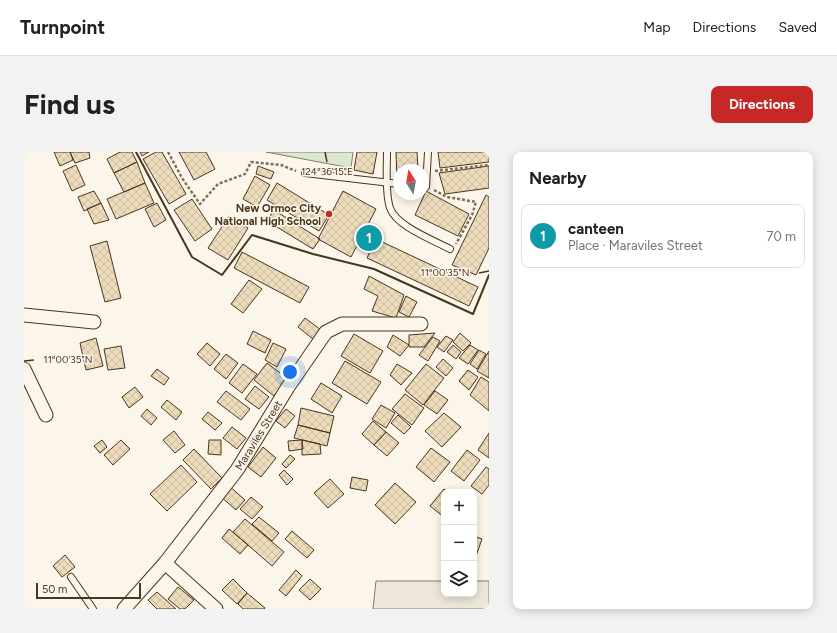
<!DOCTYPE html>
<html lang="en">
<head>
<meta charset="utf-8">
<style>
  :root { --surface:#fff; --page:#f2f2f2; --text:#202124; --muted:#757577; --line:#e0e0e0; --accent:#c62828 }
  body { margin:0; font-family:Figtree,sans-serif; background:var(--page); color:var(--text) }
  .controls { position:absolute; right:12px; bottom:12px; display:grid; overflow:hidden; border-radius:8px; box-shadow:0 2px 10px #0003 }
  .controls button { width:36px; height:36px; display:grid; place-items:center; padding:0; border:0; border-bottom:1px solid var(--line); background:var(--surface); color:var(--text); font:20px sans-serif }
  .compass { position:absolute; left:369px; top:12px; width:36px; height:36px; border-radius:50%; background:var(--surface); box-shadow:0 2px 10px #0003; rotate:349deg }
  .scale { position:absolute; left:12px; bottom:10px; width:105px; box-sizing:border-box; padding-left:4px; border:2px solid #4a3520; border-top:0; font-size:11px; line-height:14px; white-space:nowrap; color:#4a3520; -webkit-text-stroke:3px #fbf6e9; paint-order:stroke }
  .you { position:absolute; left:266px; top:220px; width:14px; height:14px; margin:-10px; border:3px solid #fff; border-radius:50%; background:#1a73e8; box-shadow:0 0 0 6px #1a73e833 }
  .badge { display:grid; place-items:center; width:26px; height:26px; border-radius:50%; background:var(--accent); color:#fff; font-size:13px; font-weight:700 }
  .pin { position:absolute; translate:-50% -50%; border:2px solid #fff; box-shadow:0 1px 4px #0006 }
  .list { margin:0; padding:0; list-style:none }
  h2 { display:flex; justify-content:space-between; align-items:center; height:52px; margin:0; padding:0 16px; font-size:17px }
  h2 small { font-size:13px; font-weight:400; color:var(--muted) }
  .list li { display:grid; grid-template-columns:26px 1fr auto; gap:12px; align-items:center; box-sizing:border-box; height:64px; margin:0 8px 8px; padding:0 8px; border:1px solid var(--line); border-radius:8px }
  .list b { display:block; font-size:15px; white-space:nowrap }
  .list p { margin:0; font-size:13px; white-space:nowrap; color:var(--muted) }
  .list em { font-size:13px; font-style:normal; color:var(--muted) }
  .icon { flex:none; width:22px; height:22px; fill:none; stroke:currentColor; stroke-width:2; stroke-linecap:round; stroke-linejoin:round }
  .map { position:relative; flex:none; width:465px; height:457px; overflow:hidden; border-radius:8px }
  header { display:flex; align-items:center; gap:24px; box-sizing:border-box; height:56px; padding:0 20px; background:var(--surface); border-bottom:1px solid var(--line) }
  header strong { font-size:19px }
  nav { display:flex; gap:22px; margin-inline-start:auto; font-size:14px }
  .intro { display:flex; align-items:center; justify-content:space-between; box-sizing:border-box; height:96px; padding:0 24px }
  h1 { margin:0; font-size:28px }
  .button { padding:10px 18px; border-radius:8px; background:var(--accent); color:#fff; font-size:14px; font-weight:700 }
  main { display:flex; gap:24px; padding:0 24px }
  aside { flex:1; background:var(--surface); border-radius:8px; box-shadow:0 2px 10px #0003 }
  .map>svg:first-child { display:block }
  .green { fill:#dce7d0; stroke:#887966 }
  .parking { fill:#ede7d9; stroke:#887966 }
  .building { fill:url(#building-cross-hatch); stroke:#4a3520 }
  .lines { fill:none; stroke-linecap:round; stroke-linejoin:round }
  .lane-casing { stroke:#4a3520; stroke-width:8 }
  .street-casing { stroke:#4a3520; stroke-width:15 }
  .path { stroke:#7f6f5c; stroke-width:2.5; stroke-dasharray:3 2; stroke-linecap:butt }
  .lane { stroke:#fbf6e9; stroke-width:6 }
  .street { stroke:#fbf6e9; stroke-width:13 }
  .wall { stroke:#4a3520; stroke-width:2 }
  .ticks { fill:none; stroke:#4a3520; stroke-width:1.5 }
  .poi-dot { fill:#c62828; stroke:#fbf6e9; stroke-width:1.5 }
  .labels { text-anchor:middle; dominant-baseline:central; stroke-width:3; stroke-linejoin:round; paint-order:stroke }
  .poi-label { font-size:11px; font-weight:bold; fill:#4a3520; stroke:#fbf6e9; text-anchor:end }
  .street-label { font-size:11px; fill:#4a3520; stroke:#fbf6e9 }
  .ticks-label { font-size:10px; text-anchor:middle; fill:#4a3520; stroke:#fbf6e9; stroke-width:3; stroke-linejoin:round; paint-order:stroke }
</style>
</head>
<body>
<header>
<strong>Turnpoint</strong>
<nav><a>Map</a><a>Directions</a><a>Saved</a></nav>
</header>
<div class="intro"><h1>Find us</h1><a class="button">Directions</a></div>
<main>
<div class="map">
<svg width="465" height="457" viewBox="0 0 465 457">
  <defs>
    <pattern id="building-cross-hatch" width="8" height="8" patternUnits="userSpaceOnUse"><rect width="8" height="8" fill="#ecdcbc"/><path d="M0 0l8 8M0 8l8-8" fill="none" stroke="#ccbda1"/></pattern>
  </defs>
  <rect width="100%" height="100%" fill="#fbf6e9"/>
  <!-- green -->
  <path class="green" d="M242 0H329L327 16Z"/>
  <!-- parking -->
  <path class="parking" d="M352 429H420V442H450V429H465V457H349Z"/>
  <!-- building -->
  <path class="building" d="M30 0H46L49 8 36 14Z
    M46 0H65L66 6 51 11Z
    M96 0H108L113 10 90 21 83 7Z
    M116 0H125L118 4Z
    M132 0H138L162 42 145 52 119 7Z
    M155 0H182L191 17 170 28Z
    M333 0H353L349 22 330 18Z
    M372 0H393L394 18H375V29H373Z
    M414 0H465V10L416 16Z
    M113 10 121 31 100 40 90 21Z
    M52 13 61 33 48 39 39 19Z
    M234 14 250 20 247 27 232 22Z
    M465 14V36L421 42 415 21Z
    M231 24 246 33 233 55 219 47Z
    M121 31 130 51 92 67 83 47Z
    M253 31 305 63 295 79 243 48Z
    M70 39 77 51 60 59 54 45Z
    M319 39 352 57 327 105 294 87Z
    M402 39 445 62 434 84 391 63Z
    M462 43 465 45V96L452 123 428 113Z
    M168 47 188 77 171 89 150 58Z
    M77 51 85 68 70 72 63 57Z
    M133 51 142 68 130 75 121 57Z
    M250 58 296 87 289 97 243 69Z
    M205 64 224 76 204 108 184 96Z
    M348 72 355 76 343 100 335 96Z
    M352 87 454 135 445 154 343 106Z
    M83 89 97 146 81 150 66 94Z
    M218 100 285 135 276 151 210 116Z
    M345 124 380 143 372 166 348 159 354 144 340 137Z
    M225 128 238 137 219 161 207 152Z
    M382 144 393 150 385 165 375 160Z
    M281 166 297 178 289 187 274 175Z
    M229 179 247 188 241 201 223 192Z
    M411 181 400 195H385V183Z
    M436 181 447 191 439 199 429 190Z
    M330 182 359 199 346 221 317 204Z
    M369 183 385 193 376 204 363 195Z
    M422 184 429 188 420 200 413 195Z
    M409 185 416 189 404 209 395 203Z
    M72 186 79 214 62 218 56 191Z
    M183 191 196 202 186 214 173 202Z
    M249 191 262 197 253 215 241 208Z
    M429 193 437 200 432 207 423 200Z
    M446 193 454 198 444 212 435 206Z
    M97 194 101 216 84 218 80 197Z
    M455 198 462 202 453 217 446 212Z
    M465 199V226L453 219Z
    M202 202 214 211 202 227 190 217Z
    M419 207 429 216 422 224 412 215Z
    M321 209 357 230 343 252 308 231Z
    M243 211 263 226 250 244 230 228Z
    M219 212 233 222 218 241 205 231Z
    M373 212 388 221 377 233 366 223Z
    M402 212 420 226 399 253 381 238Z
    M133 217 145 226 140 233 127 224Z
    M444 218 454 225 445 238 435 229Z
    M457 225 465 230V259L446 243Z
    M297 231 318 244 308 261 287 247Z
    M231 234 245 245 235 257 221 247Z
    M111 235 119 245 105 256 98 245Z
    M202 239 226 257 217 268 193 250Z
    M411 239 424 248 413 262 400 253Z
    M381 242 400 256 388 273 368 257Z
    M143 248 158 260 152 268 137 255Z
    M357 253 371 261 362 276 348 267Z
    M277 256 310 264 306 281 274 273Z
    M123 257 133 266 127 273 117 264Z
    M262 257 271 264 261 276 252 269Z
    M184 260 198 271 191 278 178 267Z
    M420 261 437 275 418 295 401 279Z
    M374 263 387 275 380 282 367 271Z
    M349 269 362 280 350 293 338 282Z
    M274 273 306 281 303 294 270 286Z
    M208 275 222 286 213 297 199 286Z
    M150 279 161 293 151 301 139 288Z
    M362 280 375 291 363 304 350 293Z
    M465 281V306L454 298Z
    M78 288 83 295 76 301 70 294Z
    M97 288 106 297 89 313 80 303Z
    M185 288H197V303L184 302Z
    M278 288 296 292 297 302 278 303Z
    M278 288 279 297 265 299 264 289Z
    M239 295 252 306 237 325 224 315Z
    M407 296 426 310 410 330 392 315Z
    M170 297 198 326 187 337 159 308Z
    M443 298 456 308 440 329 427 319Z
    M266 303 271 307 262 316 258 312Z
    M157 313 173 330 143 359 126 342Z
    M462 315 465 317V333L458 342 447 334Z
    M260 318 269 327 263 333 255 323Z
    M328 325 344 328 342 339 326 336Z
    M306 327 320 342 304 356 290 341Z
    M371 331 392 350 371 372 351 353Z
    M204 333 221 348 212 358 195 343Z
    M420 337 424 340H420V365L406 354Z
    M227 345 239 355 228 367 216 357Z
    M235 365 255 381 248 389 228 372Z
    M221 367 260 400 248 414 209 380Z
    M205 377 224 393 216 402 198 386Z
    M268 379 290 398 283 406 261 387Z
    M450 384 458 387 452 404 450 403Z
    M41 403 51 415 38 425 29 414Z
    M272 418 278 424 262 444 255 438Z
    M209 427 223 441 213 452 198 438Z
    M286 427 297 437 286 448 275 438Z
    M154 435 170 448 161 457H156L144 447Z
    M133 440 152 457H133L124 448Z
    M223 441 241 456 240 457H219L214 452Z"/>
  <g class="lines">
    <!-- lane casing -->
    <g class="lane-casing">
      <path id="lane" d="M363 0C363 16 361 41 366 56 372 74 409 88 426 97
        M281 21 375 32
        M399 34 402 35 404 0
        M47 425 69 457"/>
    </g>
    <!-- street casing -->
    <g class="street-casing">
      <g id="street">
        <path d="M0 163 70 170"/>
        <path d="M0 217 22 263"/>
        <path d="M141 411 192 457"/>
        <path id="s1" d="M100 457 141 411 213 318 264 235 302 180 318 172H397"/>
      </g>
    </g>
    <!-- path -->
    <path class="path" d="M144 0 158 26 176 52 194 32 221 22 227 10 257 13 272 19
      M411 19 465 13
      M410 38 423 45 452 50 448 63 432 92"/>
    <!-- lane -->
    <use href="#lane" class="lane"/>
    <!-- street -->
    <use href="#street" class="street"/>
    <!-- wall -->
    <path class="wall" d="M112 0 168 105 198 123 228 83 289 102 350 117 449 162 465 123"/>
  </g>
  <!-- ticks -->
  <path class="ticks" d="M301 0 303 10M455 121 465 119M0 209 10 208"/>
  <!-- markers -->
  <circle class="poi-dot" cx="305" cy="62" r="4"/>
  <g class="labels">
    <!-- poi labels -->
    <g class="poi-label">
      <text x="297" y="56">New Ormoc City<tspan x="297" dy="13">National High School</tspan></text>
    </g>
    <!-- street labels -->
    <g class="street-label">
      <text stroke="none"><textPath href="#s1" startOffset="220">Maraviles Street</textPath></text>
    </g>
  </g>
  <g class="ticks-label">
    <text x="303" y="23">124°36'15"E</text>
    <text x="421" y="124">11°00'35"N</text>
    <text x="44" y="211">11°00'35"N</text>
  </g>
</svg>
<div class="controls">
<button>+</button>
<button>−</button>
<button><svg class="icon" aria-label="layers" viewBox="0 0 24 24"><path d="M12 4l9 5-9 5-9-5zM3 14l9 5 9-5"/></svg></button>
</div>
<svg class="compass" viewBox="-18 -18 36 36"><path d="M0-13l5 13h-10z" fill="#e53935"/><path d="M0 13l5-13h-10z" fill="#757577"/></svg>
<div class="scale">50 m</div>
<div class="you"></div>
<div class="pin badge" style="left:345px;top:86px;background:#0f9aa8">1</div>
</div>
<aside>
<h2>Nearby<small></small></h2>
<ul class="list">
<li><span class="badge" style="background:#0f9aa8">1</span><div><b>canteen</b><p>Place · Maraviles Street</p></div><em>70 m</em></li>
</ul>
</aside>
</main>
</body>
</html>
